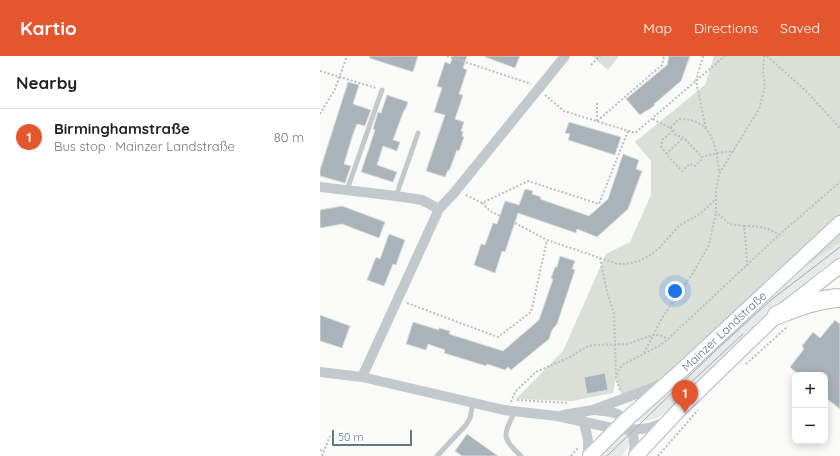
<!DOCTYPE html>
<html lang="en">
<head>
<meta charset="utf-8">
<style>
  :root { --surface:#fff; --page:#f2f2f2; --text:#222; --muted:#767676; --line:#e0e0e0; --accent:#e4572e }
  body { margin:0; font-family:Quicksand,sans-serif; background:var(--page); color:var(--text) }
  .controls { position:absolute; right:12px; bottom:12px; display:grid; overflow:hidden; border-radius:8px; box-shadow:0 2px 10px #0003 }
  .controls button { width:36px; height:36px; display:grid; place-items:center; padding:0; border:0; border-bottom:1px solid var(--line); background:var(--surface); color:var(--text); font:20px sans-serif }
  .scale { position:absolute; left:12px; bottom:10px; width:80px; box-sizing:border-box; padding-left:4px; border:2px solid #657683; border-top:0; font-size:11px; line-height:14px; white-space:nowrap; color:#657683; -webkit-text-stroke:3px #fff; paint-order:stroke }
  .you { position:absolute; left:355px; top:235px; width:14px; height:14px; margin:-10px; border:3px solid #fff; border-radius:50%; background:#1a73e8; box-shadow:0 0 0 6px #1a73e833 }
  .badge { display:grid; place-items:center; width:26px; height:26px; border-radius:50%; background:var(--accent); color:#fff; font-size:13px; font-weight:700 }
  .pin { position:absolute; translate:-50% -33px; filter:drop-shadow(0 1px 2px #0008) }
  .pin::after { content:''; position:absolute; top:21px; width:14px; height:12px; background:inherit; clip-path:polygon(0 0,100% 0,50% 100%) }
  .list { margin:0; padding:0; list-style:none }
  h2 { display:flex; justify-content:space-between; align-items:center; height:52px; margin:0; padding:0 16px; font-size:17px }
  h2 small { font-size:13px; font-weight:400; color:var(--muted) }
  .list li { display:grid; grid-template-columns:26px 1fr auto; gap:12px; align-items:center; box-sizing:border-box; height:56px; padding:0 16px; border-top:1px solid var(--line) }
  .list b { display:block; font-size:15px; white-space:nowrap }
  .list p { margin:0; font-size:13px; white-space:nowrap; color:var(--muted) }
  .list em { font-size:13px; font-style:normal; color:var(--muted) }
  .map { position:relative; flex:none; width:520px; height:400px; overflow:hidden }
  header { display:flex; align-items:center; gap:24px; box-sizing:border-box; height:56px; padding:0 20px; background:var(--accent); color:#fff }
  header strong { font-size:19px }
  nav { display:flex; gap:22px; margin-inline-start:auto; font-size:14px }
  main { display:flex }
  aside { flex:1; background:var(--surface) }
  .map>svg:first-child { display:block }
  .built { fill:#e8e9e9 }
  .green { fill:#dadfd7 }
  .building { fill:#aab3b9; stroke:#dcdcda }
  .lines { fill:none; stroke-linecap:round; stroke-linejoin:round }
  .secondary-casing { stroke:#b3babf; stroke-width:16 }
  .highway-casing { stroke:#b4b9bd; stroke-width:20 }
  .path { stroke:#bbbfc2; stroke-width:2; stroke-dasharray:2 2; stroke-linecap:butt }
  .lane { stroke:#c3c8cc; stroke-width:5 }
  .street { stroke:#c3c8cc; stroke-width:10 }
  .secondary { stroke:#fff; stroke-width:14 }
  .highway { stroke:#fff; stroke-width:18 }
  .tram { stroke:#a2aab0; stroke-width:1 }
  .labels { text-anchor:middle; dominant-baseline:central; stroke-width:4; stroke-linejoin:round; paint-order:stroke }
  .street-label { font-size:12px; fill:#657683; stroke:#fff }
</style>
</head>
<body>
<header>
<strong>Kartio</strong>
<nav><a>Map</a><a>Directions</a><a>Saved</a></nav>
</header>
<main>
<aside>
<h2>Nearby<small></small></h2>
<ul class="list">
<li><span class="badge">1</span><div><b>Birminghamstraße</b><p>Bus stop · Mainzer Landstraße</p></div><em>80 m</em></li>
</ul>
</aside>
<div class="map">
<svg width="520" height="400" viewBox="0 0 520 400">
  <rect width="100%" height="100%" fill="#fafaf8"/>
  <!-- built -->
  <path class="built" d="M520 186V201L503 212 457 251 346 356 337 362 327 365 316 366 314 363 475 218Z
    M302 378H307L309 380 310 383 309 389 302 400H282L291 390 288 388 299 379Z"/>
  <!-- green -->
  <path class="green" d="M272 0H299L288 14Z
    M394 0H520V167L362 314 303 343 296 322 293 337 252 345 196 343 243 295 286 198 310 186 331 139V105L315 86 385 29Z
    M520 173V186L475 218Z"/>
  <!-- building -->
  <path class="building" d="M50 0H98L93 16 49 2Z
    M133 0H147L143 12 147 14 139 38 143 39 135 63 144 66 141 75 143 76 142 80 144 81 139 95 137 94 129 115 128 114 125 121 106 115 125 59 114 56 122 32 117 30 125 6 130 8Z
    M165 0H200L195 12 165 1Z
    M349 0H370L361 25 334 48 335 49 327 55V54L320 59 306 43 347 9Z
    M28 26 39 29 33 48 51 54 45 70 37 68 33 78 24 108 31 110 25 127 0 120V114Z
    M67 39 88 46 85 54H84L73 84 80 86 77 95 63 90 57 109 77 116 73 126 41 116 55 74 53 73 58 56 61 57Z
    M249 66 301 81 295 99 248 84 250 78 245 77Z
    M303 98 319 104 316 113 322 115 308 153 277 181 257 173 256 177 198 157 185 196 182 195 175 217 154 209 161 188 165 189 173 167 177 168 185 145 199 149 205 133 213 135 212 138 221 141 220 143 269 160 288 143Z
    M22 150 65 166 59 182 22 168 0 172V154Z
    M69 178 85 184 76 209 73 208 64 230 47 224 56 201 60 203Z
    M240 200 255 205 252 213 255 214 237 268 232 274 229 283 191 314 188 311 185 314 167 308 166 310 124 297 125 294 108 288 106 294 86 288 93 266 119 274V272L130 275 129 278 183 295 219 264 233 223 231 222 235 211H237Z
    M0 259 30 270 22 292 0 285Z
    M515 264 520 268V353L505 341V319H479L470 311 484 293 482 290 493 276 500 282Z
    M285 317 288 334 267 338 264 321Z
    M147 378 178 400H142L135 395Z"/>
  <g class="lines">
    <!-- secondary casing -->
    <g class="secondary-casing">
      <path id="secondary" d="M270 400 306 364 362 314 520 167
        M316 400 359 354 457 259 520 210"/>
    </g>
    <!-- highway casing -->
    <g class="highway-casing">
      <path id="highway" d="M457 259C478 251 497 243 520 242"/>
    </g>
    <!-- path -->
    <path class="path" d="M127 0 211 28
      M383 0 376 25 386 73
      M447 0 486 35 520 72
      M271 9 280 0
      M0 15 56 32
      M225 39 244 55 315 77 405 0
      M277 47V65
      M0 58 15 33 27 0
      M333 63 350 72 359 63C393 63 396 89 399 117
      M277 65 342 9 344 0
      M350 72 353 73 356 79 364 82 382 101 397 97 414 95
      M353 75 343 83 341 90 348 100 362 115 370 108 375 110 383 102
      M346 98 363 82
      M146 139 162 147 208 125 279 148 308 75
      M162 147 170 155 180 160
      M195 167 227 184 298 208H306L319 205 329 200 339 192 360 169 380 158 395 144
      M424 170C437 170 448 171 459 179
      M280 202 287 236 294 258 296 318
      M427 210 426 188 424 170 409 168 396 156V134L399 118 439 53 445 31 443 16 444 0
      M87 247 178 281 211 256 227 184
      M324 297 342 262 373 217 389 189 396 157
      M426 308 467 271
      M300 334 296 321 298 316 302 309 339 290 348 283 459 179 520 126
      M197 344 249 347
      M191 346 195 336 216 316 252 300 266 291 273 289 307 288 333 279H340L348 283
      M0 394 4 395
      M2 400 10 380
      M251 400 258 392
      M338 400 378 354"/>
    <!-- lane -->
    <path class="lane" d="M27 134 62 34
      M76 140 98 77
      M195 355C184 379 180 381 201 400
      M117 400 146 369 150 362 153 347"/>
    <!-- street -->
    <path class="street" d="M0 131 76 140 102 144 119 153
      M0 316 42 321 184 354 237 360 297 373 312 374 329 372 346 366
      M42 321 119 153 134 137 245 0
      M275 354C282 355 291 355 297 358 312 364 317 386 313 400
      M243 359 273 354 332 332 344 326
      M263 365C267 377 270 388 267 400"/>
    <!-- secondary -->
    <use href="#secondary" class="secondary"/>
    <!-- highway -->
    <use href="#highway" class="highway"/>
    <!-- tram -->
    <path class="tram" d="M367 330 423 278
      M287 400 393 297 451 244 520 191"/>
  </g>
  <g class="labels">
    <!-- street labels -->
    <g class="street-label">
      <text transform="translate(404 275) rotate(-43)">Mainzer Landstraße</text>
    </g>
  </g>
</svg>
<div class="controls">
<button>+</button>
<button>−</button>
</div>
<div class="scale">50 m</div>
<div class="you"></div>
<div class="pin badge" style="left:365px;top:357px">1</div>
</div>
</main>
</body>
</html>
